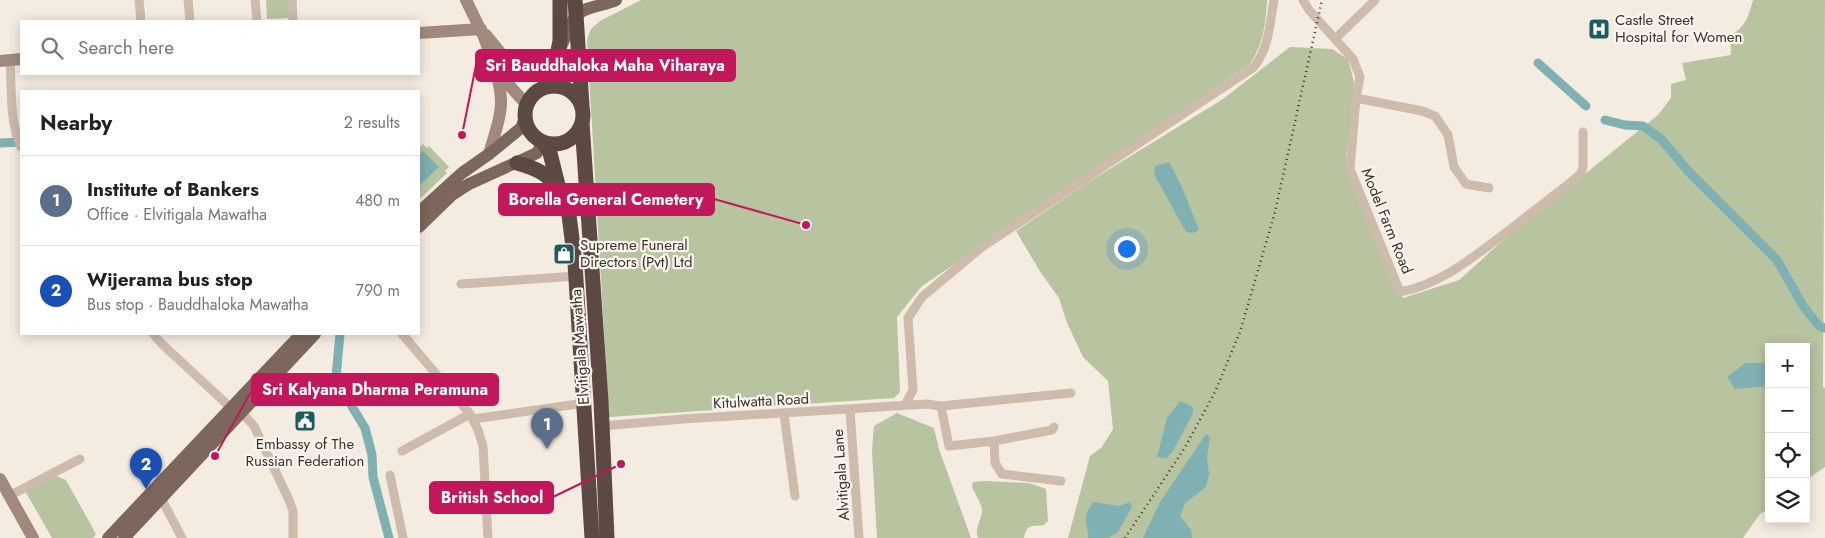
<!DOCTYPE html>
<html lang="en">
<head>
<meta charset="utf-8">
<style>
  :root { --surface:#fff; --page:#f2f2f2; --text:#222; --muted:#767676; --line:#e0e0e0; --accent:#111827 }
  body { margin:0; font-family:Jost,sans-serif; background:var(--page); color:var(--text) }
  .controls { position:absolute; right:15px; bottom:15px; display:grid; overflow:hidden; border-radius:0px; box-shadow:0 2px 12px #0003 }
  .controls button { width:45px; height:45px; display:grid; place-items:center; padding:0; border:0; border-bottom:1px solid var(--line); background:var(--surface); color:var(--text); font:25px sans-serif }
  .you { position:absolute; left:1126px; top:248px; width:18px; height:18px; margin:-12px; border:4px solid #fff; border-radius:50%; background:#1a73e8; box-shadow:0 0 0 8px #1a73e833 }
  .badge { display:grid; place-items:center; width:32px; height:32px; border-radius:50%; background:var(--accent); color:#fff; font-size:16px; font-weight:700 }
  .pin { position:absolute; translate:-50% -41px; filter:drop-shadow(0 1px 2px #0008) }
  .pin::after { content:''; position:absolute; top:26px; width:18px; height:15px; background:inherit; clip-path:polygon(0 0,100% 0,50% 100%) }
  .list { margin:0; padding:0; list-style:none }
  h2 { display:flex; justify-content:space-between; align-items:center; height:65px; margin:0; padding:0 20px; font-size:21px }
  h2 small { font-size:16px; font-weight:400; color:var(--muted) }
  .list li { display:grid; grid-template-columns:32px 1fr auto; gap:15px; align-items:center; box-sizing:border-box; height:90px; padding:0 20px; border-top:1px solid var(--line) }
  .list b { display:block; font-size:19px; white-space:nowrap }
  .list p { margin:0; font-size:16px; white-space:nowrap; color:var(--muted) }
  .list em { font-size:16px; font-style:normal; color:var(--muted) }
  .icon { flex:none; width:28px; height:28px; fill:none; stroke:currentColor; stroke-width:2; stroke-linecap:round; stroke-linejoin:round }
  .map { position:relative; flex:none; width:1825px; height:538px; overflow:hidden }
  .search { position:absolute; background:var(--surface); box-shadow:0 2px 12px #0003; left:20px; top:20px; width:400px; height:55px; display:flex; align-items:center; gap:12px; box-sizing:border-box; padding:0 18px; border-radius:0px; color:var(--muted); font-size:19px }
  .panel { position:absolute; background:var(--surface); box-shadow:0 2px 12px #0003; left:20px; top:90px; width:400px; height:245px; border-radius:0px }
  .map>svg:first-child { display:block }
  .green { fill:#b8c4a0 }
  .water { fill:#7fb0b2 }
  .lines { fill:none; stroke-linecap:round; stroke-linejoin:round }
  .canal { stroke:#7fb0b2; stroke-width:9 }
  .street { stroke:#cdbbac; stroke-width:9 }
  .secondary { stroke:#a18a7d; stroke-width:12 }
  .primary { stroke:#7d675c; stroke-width:12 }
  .highway { stroke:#5c4a42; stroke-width:15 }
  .rail { stroke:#3b302b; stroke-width:2.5; stroke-dasharray:1 4; stroke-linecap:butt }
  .labels { text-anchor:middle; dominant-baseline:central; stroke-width:4.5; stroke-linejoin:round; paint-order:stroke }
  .poi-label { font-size:15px; fill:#3b302b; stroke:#fbf5ee; text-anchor:start }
  .street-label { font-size:15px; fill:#3b302b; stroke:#fbf5ee }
  .leader { fill:none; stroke:#c2185b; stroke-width:2 }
  .callout-dot { fill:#c2185b; stroke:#fbf5ee; stroke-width:2 }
  .callout { fill:#c2185b; stroke:#c2185b; stroke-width:2 }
  .callout-label { font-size:16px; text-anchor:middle; font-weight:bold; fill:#fff }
</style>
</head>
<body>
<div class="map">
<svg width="1825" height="538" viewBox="0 0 1825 538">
  <rect width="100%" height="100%" fill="#f4ebe1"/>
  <!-- green -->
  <path class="green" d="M266 0H288L289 18 267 19Z
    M641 0H1267C1266 23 1263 45 1250 64L922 286 897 317 900 392 894 398 609 417 587 40 591 29 600 21Z
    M1753 0H1825L1823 387 1825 388V467L1806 480V347H1769V508L1760 514 1743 538H1068L1090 456 1102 447 1113 429 1108 381 1083 357 1067 323 1059 298 1041 273 1016 231 1087 183 1223 99 1290 47 1332 49 1348 59 1354 82 1353 107 1346 156 1403 298 1459 280 1509 235 1658 115 1671 98V84L1686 80 1682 63 1731 55 1730 35C1745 29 1749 15 1753 0Z
    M423 144 427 148 429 146 449 167 445 171 447 173 421 198 419 195V148Z
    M897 413 934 428 939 449 971 538H877L872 451 874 426Z
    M56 476 66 480 96 534 93 538H52L25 491Z
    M984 481 1029 483 1046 489 1048 521 1044 525C1031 527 1027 523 1024 538H978C974 528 982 520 982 510 981 502 975 494 972 487L973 482Z"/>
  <!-- water -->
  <path class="water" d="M423 151 439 167 419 186V155Z
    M1169 162 1181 185 1199 230 1193 233 1186 232 1154 174 1155 166Z
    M1745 363H1769V386L1735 389 1727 377Z
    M1180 401 1193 407V413L1173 451 1167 458 1157 457 1167 418Z
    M1206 434 1210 437 1207 457 1209 474 1206 487 1185 503 1180 516 1191 530 1192 538H1143L1160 502Z
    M1093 502 1119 506 1130 502 1132 507 1118 532 1108 538H1088C1089 531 1086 528 1086 522 1085 514 1089 508 1093 502Z"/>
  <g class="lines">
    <!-- canal -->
    <path class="canal" d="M1538 63 1586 106
      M1605 120 1625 125 1643 126 1661 139 1689 172 1777 260 1803 306 1819 326 1825 328
      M0 143 21 142
      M340 334 336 377 342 390 365 428 372 455 373 477 389 538"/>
    <!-- street -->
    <path class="street" d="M139 0 141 21
      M188 0 190 21
      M255 0 257 21
      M292 0 293 21
      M1303 0 1309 10 1353 59 1360 77 1356 98 1350 169 1400 292C1441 284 1472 258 1504 234 1526 217 1549 199 1571 182L1581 173 1583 167V132
      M1335 39 1375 0
      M10 60C12 88 9 121 21 147
      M1356 98 1422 111 1435 116 1448 135 1454 167 1466 184 1489 188
      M461 284 577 276
      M153 334 162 344 231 408
      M402 334 470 414 478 430 483 446 488 538
      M905 405 913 390 908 318 922 297 982 247 1254 67C1269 48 1270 23 1274 0
      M941 406 949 446 994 441 1052 430 1054 427
      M850 410 859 538
      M242 413 254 426 289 500 293 511V538
      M784 414 795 496
      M473 419 585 403
      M602 426 683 419 927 404 941 406 1071 393
      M994 441 995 463 1002 474 1061 481
      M402 451 470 414
      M390 475 403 538
      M9 496 80 459
      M161 498 182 538"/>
    <!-- secondary -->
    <path class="secondary" d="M466 0 484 37
      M481 29C489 52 502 81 501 105 500 122 493 139 489 154
      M419 33 481 29
      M486 35C497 47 518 81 537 75 544 73 549 64 554 59
      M0 61 21 59
      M498 66 509 85 526 104
      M0 479 33 538"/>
    <!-- primary -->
    <path class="primary" d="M560 49C565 39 569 24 576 16 584 6 605 6 616 0
      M419 212 462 173 489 154 521 128 525 118
      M419 227 452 195 469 184 537 153 543 142
      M108 538 301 334
      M124 538 315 334"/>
    <!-- highway -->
    <path class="highway" d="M575 0 582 105
      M525 115a29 29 0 1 1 58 0a29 29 0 1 1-58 0Z
      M544 87 557 56 560 41V0
      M582 123 601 401 607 538
      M543 142 550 153 559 189 569 215 575 263 592 538
      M517 163C535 168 547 173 558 188"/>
    <!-- rail -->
    <path class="rail" d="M1125 538 1184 449 1215 392 1240 332 1275 212 1322 0"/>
  </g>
  <!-- icons -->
  <defs>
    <g id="hospital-square" transform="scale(1.125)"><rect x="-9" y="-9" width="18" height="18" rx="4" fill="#1f5a5e" stroke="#fbf5ee"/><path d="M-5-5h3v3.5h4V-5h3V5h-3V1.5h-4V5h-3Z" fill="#fff"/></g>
    <g id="shop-square" transform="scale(1.125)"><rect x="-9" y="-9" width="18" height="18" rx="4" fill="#1f5a5e" stroke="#fbf5ee"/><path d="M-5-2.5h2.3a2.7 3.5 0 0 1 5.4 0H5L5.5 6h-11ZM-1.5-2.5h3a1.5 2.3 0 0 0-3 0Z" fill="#fff"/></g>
    <g id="civic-square" transform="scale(1.125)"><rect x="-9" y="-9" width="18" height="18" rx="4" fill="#1f5a5e" stroke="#fbf5ee"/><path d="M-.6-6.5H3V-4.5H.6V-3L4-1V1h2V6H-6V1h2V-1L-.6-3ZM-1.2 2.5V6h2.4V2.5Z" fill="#fff"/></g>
  </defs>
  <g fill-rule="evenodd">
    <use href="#hospital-square" x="1599" y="29"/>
    <use href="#shop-square" x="564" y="254"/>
    <use href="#civic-square" x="305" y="421"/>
  </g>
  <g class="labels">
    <!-- poi labels -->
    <g class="poi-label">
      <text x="1615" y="20">Castle Street<tspan x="1615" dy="17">Hospital for Women</tspan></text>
      <text x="580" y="245">Supreme Funeral<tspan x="580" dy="17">Directors (Pvt) Ltd</tspan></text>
      <text x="305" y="444" text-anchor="middle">Embassy of The<tspan x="305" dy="17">Russian Federation</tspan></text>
    </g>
    <!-- street labels -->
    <g class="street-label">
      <text transform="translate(1387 221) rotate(68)">Model Farm Road</text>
      <text transform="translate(580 347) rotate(-94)">Elvitigala Mawatha</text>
      <text transform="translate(761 401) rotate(-3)">Kitulwatta Road</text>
      <text transform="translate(841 475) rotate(-94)">Alvitigala Lane</text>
    </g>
  </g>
  <!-- callouts -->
  <path class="leader" d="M462 135L476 65M806 225L714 199M215 456L252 390M621 464L553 497"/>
  <g class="callout-dot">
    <circle cx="462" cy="135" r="5"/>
    <circle cx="806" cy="225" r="5"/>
    <circle cx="215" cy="456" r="5"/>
    <circle cx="621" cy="464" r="5"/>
  </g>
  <g class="callout">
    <rect x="476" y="50" width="259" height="31" rx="5"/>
    <rect x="499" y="184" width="215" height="31" rx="5"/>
    <rect x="252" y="374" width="246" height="31" rx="5"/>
    <rect x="430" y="482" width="123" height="31" rx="5"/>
  </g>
  <g class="callout-label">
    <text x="605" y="71">Sri Bauddhaloka Maha Viharaya</text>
    <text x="606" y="205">Borella General Cemetery</text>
    <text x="375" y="395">Sri Kalyana Dharma Peramuna</text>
    <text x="492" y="503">British School</text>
  </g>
</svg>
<div class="controls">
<button>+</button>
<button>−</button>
<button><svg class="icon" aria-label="locate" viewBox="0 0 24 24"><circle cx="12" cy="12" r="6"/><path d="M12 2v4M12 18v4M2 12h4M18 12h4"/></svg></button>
<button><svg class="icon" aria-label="layers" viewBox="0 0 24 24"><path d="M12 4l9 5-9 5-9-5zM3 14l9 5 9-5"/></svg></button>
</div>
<div class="you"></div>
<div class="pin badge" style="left:547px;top:449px;background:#5c6f8a">1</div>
<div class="pin badge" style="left:146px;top:489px;background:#1a4fb4">2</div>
<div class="search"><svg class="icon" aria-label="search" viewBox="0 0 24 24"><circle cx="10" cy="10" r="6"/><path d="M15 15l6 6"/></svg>Search here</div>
<section class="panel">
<h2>Nearby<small>2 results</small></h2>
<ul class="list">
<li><span class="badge" style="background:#5c6f8a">1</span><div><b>Institute of Bankers</b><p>Office · Elvitigala Mawatha</p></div><em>480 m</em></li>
<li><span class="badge" style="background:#1a4fb4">2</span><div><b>Wijerama bus stop</b><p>Bus stop · Bauddhaloka Mawatha</p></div><em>790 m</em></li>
</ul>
</section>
</div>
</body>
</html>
